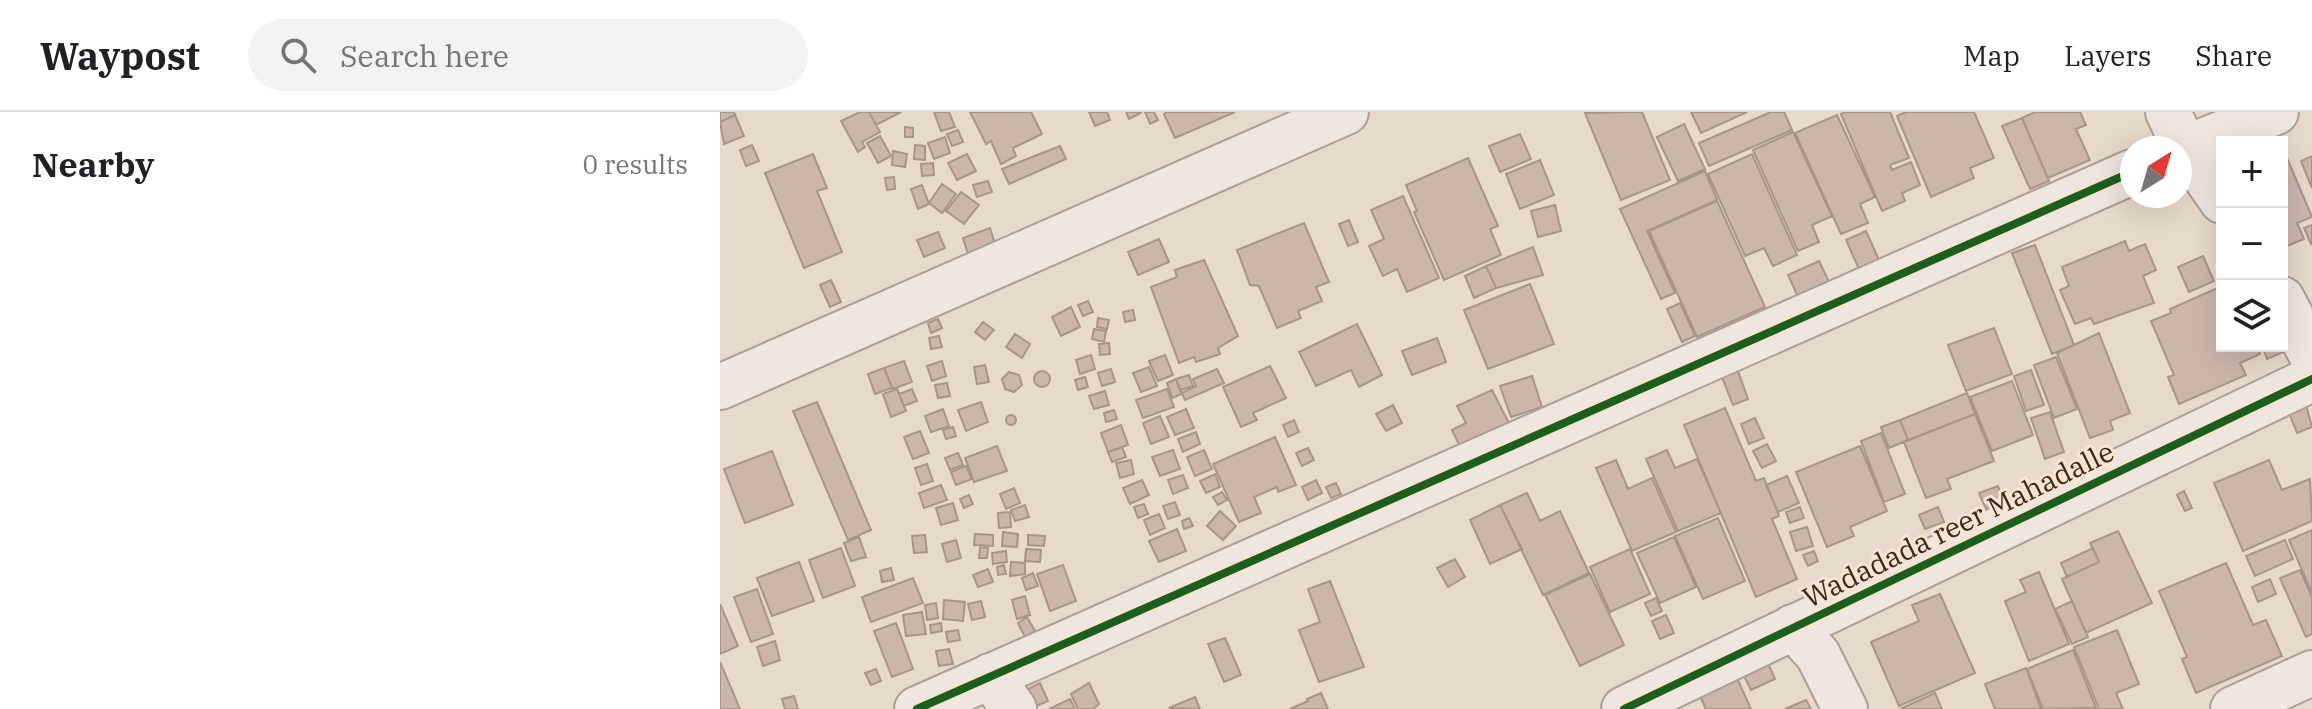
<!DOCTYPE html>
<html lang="en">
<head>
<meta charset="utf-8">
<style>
  :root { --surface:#fff; --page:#f2f2f2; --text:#202124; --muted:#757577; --line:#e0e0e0 }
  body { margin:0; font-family:"IBM Plex Serif",serif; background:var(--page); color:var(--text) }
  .controls { position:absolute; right:24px; top:24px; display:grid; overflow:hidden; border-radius:0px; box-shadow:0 8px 32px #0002 }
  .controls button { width:72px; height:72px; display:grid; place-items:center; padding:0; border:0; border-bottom:2px solid var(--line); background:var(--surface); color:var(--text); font:40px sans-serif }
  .compass { position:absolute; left:1400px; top:24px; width:72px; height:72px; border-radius:50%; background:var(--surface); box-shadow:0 8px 32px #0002; rotate:37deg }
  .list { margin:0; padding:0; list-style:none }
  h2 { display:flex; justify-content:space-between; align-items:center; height:104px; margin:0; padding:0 32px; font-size:34px }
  h2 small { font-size:26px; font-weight:400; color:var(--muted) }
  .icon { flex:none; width:44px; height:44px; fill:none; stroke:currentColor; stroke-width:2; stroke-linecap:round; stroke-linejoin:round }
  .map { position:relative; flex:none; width:1592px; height:597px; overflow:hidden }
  header { display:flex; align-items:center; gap:48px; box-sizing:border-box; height:112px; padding:0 40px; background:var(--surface); border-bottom:2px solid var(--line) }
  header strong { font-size:38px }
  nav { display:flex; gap:44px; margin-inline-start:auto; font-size:28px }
  .search { width:560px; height:72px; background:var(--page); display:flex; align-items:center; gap:20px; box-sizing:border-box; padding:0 28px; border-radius:44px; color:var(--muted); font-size:30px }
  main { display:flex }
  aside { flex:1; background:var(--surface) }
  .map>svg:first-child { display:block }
  .building { fill:#cbb6ac; stroke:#a7948a; stroke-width:2 }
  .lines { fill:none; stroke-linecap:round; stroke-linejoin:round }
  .minor-casing { stroke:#ac9f95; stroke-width:48 }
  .minor { stroke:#eee6df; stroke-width:44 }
  .cycleway-casing { stroke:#f8e5d1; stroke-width:13 }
  .cycleway { stroke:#1b5e20; stroke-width:8 }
  .labels { text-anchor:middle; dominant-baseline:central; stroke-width:6; stroke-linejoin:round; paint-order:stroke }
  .street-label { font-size:28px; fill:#3b251c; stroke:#f8e5d1 }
</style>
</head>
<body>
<header>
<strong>Waypost</strong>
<div class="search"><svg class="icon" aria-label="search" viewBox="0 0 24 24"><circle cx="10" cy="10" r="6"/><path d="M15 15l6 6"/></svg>Search here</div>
<nav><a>Map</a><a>Layers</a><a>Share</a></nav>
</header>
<main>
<aside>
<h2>Nearby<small>0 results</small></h2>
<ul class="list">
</ul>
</aside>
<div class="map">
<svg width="1592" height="597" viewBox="0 0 1592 597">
  <rect width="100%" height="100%" fill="#e7d9cb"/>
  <!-- building -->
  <path class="building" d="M0 0H14L15 3 0 10Z
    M140 0H149L160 20 142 30 145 35 138 40 121 9Z
    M149 0H181L156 13Z
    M214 0H229L235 15 221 19Z
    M250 0H311L322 22 293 36 296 44 281 52 271 29 266 32Z
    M369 0H387L390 8 375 14Z
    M406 0H422L409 7Z
    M425 0H434L438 8 430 12Z
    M447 0H515L455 26 444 2Z
    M922 0 950 68 901 88 865 1Z
    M971 0H1027L981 21Z
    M1051 0H1064L1072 18 989 54 979 31Z
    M1126 0H1170L1189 46 1170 53 1172 58 1191 50 1200 73 1182 81 1185 89 1162 99 1121 2Z
    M1186 0H1254L1274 46 1250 56 1254 66 1211 85 1177 4Z
    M1315 0H1360L1366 13 1356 17 1370 48 1328 66 1302 6Z
    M15 3 24 24 4 32 0 10Z
    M1117 3 1155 85 1140 92 1148 111 1121 122 1075 21Z
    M1302 6 1329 69 1310 77 1282 14Z
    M964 12 985 57 958 69 937 25Z
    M185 15 193 16V25H185Z
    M238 18 243 30 232 34 227 22Z
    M1073 20 1112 104 1092 113 1099 130 1078 139 1033 38Z
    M800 22 811 47 780 60 769 34Z
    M160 24 171 44 158 51 147 31Z
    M225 25 230 41 214 47 208 31Z
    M32 33 39 49 26 54 20 38Z
    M195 33 205 34V48L194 47Z
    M340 34 346 47 289 72 282 57Z
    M1562 34 1592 105 1577 111 1584 127 1562 136Z
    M173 39 187 42 185 55 172 53Z
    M93 42 107 76 97 79 122 140 84 156 45 61Z
    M247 42 256 59 237 68 228 51Z
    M1032 42 1077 143 1053 154 1044 136 1025 144 988 62Z
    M1592 44V76L1581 49Z
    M748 46 778 114 770 117 781 143 724 168 694 100 697 99 686 73Z
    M820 48 834 83 800 97 786 62Z
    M213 51 214 63 202 64 201 52Z
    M985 59 997 88 927 119 955 181 941 187 900 97Z
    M174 65 175 77 167 78 165 66Z
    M268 69 272 80 257 85 253 73Z
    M222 72 236 82 222 101 209 91Z
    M202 73 209 92 198 97 191 77Z
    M241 80 259 93 244 112 226 99Z
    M683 84 719 166 687 180 677 157 663 164 649 134 664 127 651 98Z
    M997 89 1045 195 977 225 929 119Z
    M835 93 841 119 818 125 811 99Z
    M629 108 638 130 628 134 619 112Z
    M584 111 609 170 596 175 602 189 578 199 581 206 557 216 539 174 530 173 517 138Z
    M1592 113V131L1591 132 1584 116Z
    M270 116 275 132 248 142 243 126Z
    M1146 119 1159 148 1139 157 1126 128Z
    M218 120 225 136 204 145 197 128Z
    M439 127 449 150 418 163 408 140Z
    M1405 129 1409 139 1425 132 1436 158 1423 164 1434 191 1374 212 1371 206 1355 212 1340 178 1349 174 1342 155Z
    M1315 133 1354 233 1332 242 1292 141Z
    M813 135 823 163 776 176 766 154Z
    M1483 144 1494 169 1469 180 1458 155Z
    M484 148 518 224 498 236 500 242 476 250 474 245 459 251 431 175 457 165 455 158Z
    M1099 149 1110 172 1079 187 1068 163Z
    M766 154 776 176 754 186 745 164Z
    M111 168 121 190 110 195 100 173Z
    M810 172 834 232 768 257 744 198Z
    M1502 174V234H1537L1540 242 1520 251 1526 263 1459 292 1448 265 1454 263 1431 209 1451 201 1450 197Z
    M368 189 373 200 363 204 358 193Z
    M960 191 975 224 962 230 947 197Z
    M351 195 360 215 341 224 332 205Z
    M413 198 415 208 405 210 403 200Z
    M378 206 389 208 387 217 377 215Z
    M218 207 222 216 211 221 208 211Z
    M263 210 274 218 265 228 255 220Z
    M637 212 662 263 639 275 631 258 596 274 579 240Z
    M1274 216 1292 262 1246 279 1228 233Z
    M374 217 386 219 384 230 372 227Z
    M1379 221 1410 301 1390 309 1393 318 1370 326 1337 241Z
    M295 222 310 232 302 246 286 235Z
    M219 224 222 235 211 237 209 226Z
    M717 226 726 250 692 263 682 239Z
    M389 231 390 242 380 243 379 232Z
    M1542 234H1562L1573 236 1547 247Z
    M371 243 375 257 360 262 356 248Z
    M445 243 453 263 438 269 429 249Z
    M1336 245 1357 297 1334 306 1314 253Z
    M184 249 192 270 173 277 164 256Z
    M222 249 226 264 212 269 207 254Z
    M265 253 269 270 257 272 254 255Z
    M550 254 566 286 533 301 537 308 521 315 503 275Z
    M429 255 437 274 421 280 413 261Z
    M164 256 172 276 155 282 148 262Z
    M391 257 395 270 382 274 378 261Z
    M497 257 504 271 465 288 462 281 476 274 473 267Z
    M1311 258 1324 293 1306 299 1294 264Z
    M1018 259 1028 287 1013 293 1002 265Z
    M314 267a8 8 0 1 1 16 0a8 8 0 1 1-16 0Z
    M289 260 299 263 302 273 294 280 285 277 282 267Z
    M469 263 473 274 460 278 456 267Z
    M812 264 822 295 791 305 780 274Z
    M365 265 368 275 358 278 355 268Z
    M456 267 462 282 452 286 447 271Z
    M1292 269 1313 323 1272 339 1250 285Z
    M227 271 230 284 218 286 215 273Z
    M177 277 186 299 171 305 163 282Z
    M192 277 197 289 184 294 179 282Z
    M447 277 454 295 423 306 416 288Z
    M772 278 791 315 742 339 732 318 746 311 737 294Z
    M385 279 389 293 374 297 369 284Z
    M1247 281 1255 302 1188 328 1180 308Z
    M1585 289 1592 315 1577 321 1567 296Z
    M97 290 151 418 128 428 73 299Z
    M261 290 268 310 246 319 238 298Z
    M673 293 682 311 666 319 656 302Z
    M1005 296 1036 369 1044 366 1059 404 1052 407 1077 467 1036 485 964 313Z
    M223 297 229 314 211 320 205 304Z
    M466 297 474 316 455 323 447 305Z
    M394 298 397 307 386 310 384 301Z
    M1330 300 1344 340 1325 347 1311 306Z
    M1255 302 1274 349 1227 367 1231 377 1206 386 1184 330Z
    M286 308a5 5 0 1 1 10 0a5 5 0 1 1-10 0Z
    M440 304 449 325 431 332 423 311Z
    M1035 306 1044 326 1029 332 1021 312Z
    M574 308 579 320 568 325 563 313Z
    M1180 308 1188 328 1169 336 1161 315Z
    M401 313 408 333 388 340 381 321Z
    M233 315 236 324 226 327 223 318Z
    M200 319 209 341 193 347 184 325Z
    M476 320 480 332 463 340 458 327Z
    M1161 321 1185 382 1164 390 1141 329Z
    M555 325 576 373 558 380 557 375 534 385 541 401 519 410 493 352Z
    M1047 332 1056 349 1042 356 1033 339Z
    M277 334 287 359 254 370 245 346Z
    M1140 334 1167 399 1130 415 1134 424 1107 435 1076 360Z
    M402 335 406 345 392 350 388 340Z
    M588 336 594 348 582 354 576 341Z
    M453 338 460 357 440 364 432 345Z
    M484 338 492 357 475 364 467 345Z
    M947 338 955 356 977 347 1001 401 958 419 926 347Z
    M52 339 73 393 25 411 4 357Z
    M238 341 243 353 230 358 225 346Z
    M411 348 414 362 400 366 396 351Z
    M896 348 908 377 932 366 956 420 912 439 876 356Z
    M1549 348 1562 378 1590 367 1592 409 1523 439 1494 371Z
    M207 352 213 369 201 373 195 356Z
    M246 354 252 367 236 373 231 360Z
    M495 362 500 375 486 381 480 369Z
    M463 363 468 376 453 382 448 368Z
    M1067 364 1079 391 1058 400 1046 373Z
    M422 368 429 383 410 392 403 376Z
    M596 368 602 381 588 388 582 375Z
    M616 371 621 382 611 386 606 375Z
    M221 373 227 388 204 396 199 381Z
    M1278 374 1284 390 1266 397 1259 381Z
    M294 376 300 391 286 397 280 382Z
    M1464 379 1472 396 1465 399 1457 383Z
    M502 380 507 388 498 393 493 385Z
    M807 381 820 409 840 399 869 461 823 483 780 393Z
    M249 383 253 392 244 396 240 387Z
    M455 390 460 403 448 407 443 394Z
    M233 391 238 408 221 413 216 396Z
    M424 392 428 402 418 406 414 395Z
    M305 393 309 405 295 409 291 398Z
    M780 393 802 437 770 452 750 408Z
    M1080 395 1084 406 1070 411 1066 400Z
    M1218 395 1224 410 1205 417 1199 403Z
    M500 399 516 414 503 428 487 414Z
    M290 400 291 415 279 416 278 401Z
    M439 402 445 416 430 423 424 408Z
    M469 406 473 414 464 417 462 409Z
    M998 406 1025 469 983 487 955 424Z
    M1087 415 1093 434 1076 439 1070 420Z
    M457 417 466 439 439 450 429 429Z
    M1592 418V481L1569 428Z
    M1398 419 1432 491 1366 521 1342 467 1379 450 1370 431Z
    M283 420 298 422 297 435 282 434Z
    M255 422 273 423V434L254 433Z
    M205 423 207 440 194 441 192 424Z
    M308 423 325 424 324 434 308 433Z
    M139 425 146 445 131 449 124 431Z
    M954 425 976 475 940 491 917 441Z
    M236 428 241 446 227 450 222 432Z
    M1565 428 1573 447 1535 464 1526 444Z
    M260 435 268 436 267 446H259Z
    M121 436 135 474 103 486 89 448Z
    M1373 436 1379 450 1347 465 1341 451Z
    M306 437 321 438 320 450 305 449Z
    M910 437 930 482 890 500 870 455Z
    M286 439 287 450 273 452 272 441Z
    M1094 439 1098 449 1088 454 1083 443Z
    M735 447 745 465 728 475 717 456Z
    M79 450 94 489 52 504 37 466Z
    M291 450 305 451V462L290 464Z
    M1506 451 1533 513 1546 508 1562 544 1476 581 1462 547 1467 545 1439 479Z
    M284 453 286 462 278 463 277 455Z
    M343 453 356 489 330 499 317 462Z
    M171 456 174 468 162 470 160 459Z
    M268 457 273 470 258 475 253 463Z
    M1580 458 1592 485V522L1586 525 1560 466Z
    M1319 460 1349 532 1309 549 1285 489 1306 480 1300 468Z
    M313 461 318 474 306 478 302 466Z
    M870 462 904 533 860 554 825 483Z
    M193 466 203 491 151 510 142 485Z
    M1550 467 1556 482 1538 490 1532 475Z
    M610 469 644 555 599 570 579 518 600 510 588 477Z
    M37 477 53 522 31 530 14 485Z
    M1220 482 1255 561 1179 594 1151 530 1199 509 1192 493Z
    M305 484 310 503 297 507 292 488Z
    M936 486 942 499 931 504 925 491Z
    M224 488 245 490 243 509 223 507Z
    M261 489 265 505 252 508 248 492Z
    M1352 489 1368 525 1352 532 1335 497Z
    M216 491 218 506 207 508 205 493Z
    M0 492 18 534 0 542Z
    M202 500 206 522 186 524 183 503Z
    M946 503 954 521 940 527 932 509Z
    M307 505 315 519 305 525 298 511Z
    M176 511 193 557 172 565 154 519Z
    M221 511 222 519 211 521 210 513Z
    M238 518 240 528 228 530 226 520Z
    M1397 518 1419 572 1396 581 1403 597H1379L1354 535Z
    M505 526 521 563 504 570 488 532Z
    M55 529 60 548 43 554 37 535Z
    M229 537 233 552 219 554 216 539Z
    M1353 538 1376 596 1323 597 1307 557Z
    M0 550 20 597H0Z
    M1048 551 1055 567 1031 578 1023 562Z
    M1306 556 1321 597H1275L1265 572Z
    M156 557 161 569 151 573 145 561Z
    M1016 564 1031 597H986L978 580Z
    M320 571 328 589 314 595 306 578Z
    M369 571 379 592 373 597H358L351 582Z
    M601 581 608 597H570L588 589 587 587Z
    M1215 581 1222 597H1180Z
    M74 584 78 597H65L62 587Z
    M475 585 480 597 449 596Z
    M350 587 355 597H329Z
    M1086 588 1091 597H1065Z"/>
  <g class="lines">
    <!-- minor casing -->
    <g class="minor-casing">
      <path id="minor" d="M1448 0 1465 36 1502 89
        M1460 38 1556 0
        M1562 187 1592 244
        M0 275 626 0
        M1073 515 1098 543 1125 597
        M270 564 294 597
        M197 597 1412 60
        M904 597 1592 267
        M1513 597 1592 561"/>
    </g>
    <!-- minor -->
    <use href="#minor" class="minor"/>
    <!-- cycleway casing -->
    <g class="cycleway-casing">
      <path id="cycleway" d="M197 597 1412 60
        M904 597 1592 267"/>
    </g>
    <!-- cycleway -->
    <use href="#cycleway" class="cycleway"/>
  </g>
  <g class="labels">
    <!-- street labels -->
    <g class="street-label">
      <text transform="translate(1238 412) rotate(-26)">Wadadada reer Mahadalle</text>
    </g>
  </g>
</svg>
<div class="controls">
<button>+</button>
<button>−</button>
<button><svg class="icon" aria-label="layers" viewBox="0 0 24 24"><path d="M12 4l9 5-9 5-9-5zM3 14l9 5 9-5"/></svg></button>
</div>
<svg class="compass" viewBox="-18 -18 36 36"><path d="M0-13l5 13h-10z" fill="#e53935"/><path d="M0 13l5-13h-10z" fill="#757577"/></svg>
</div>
</main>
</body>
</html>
